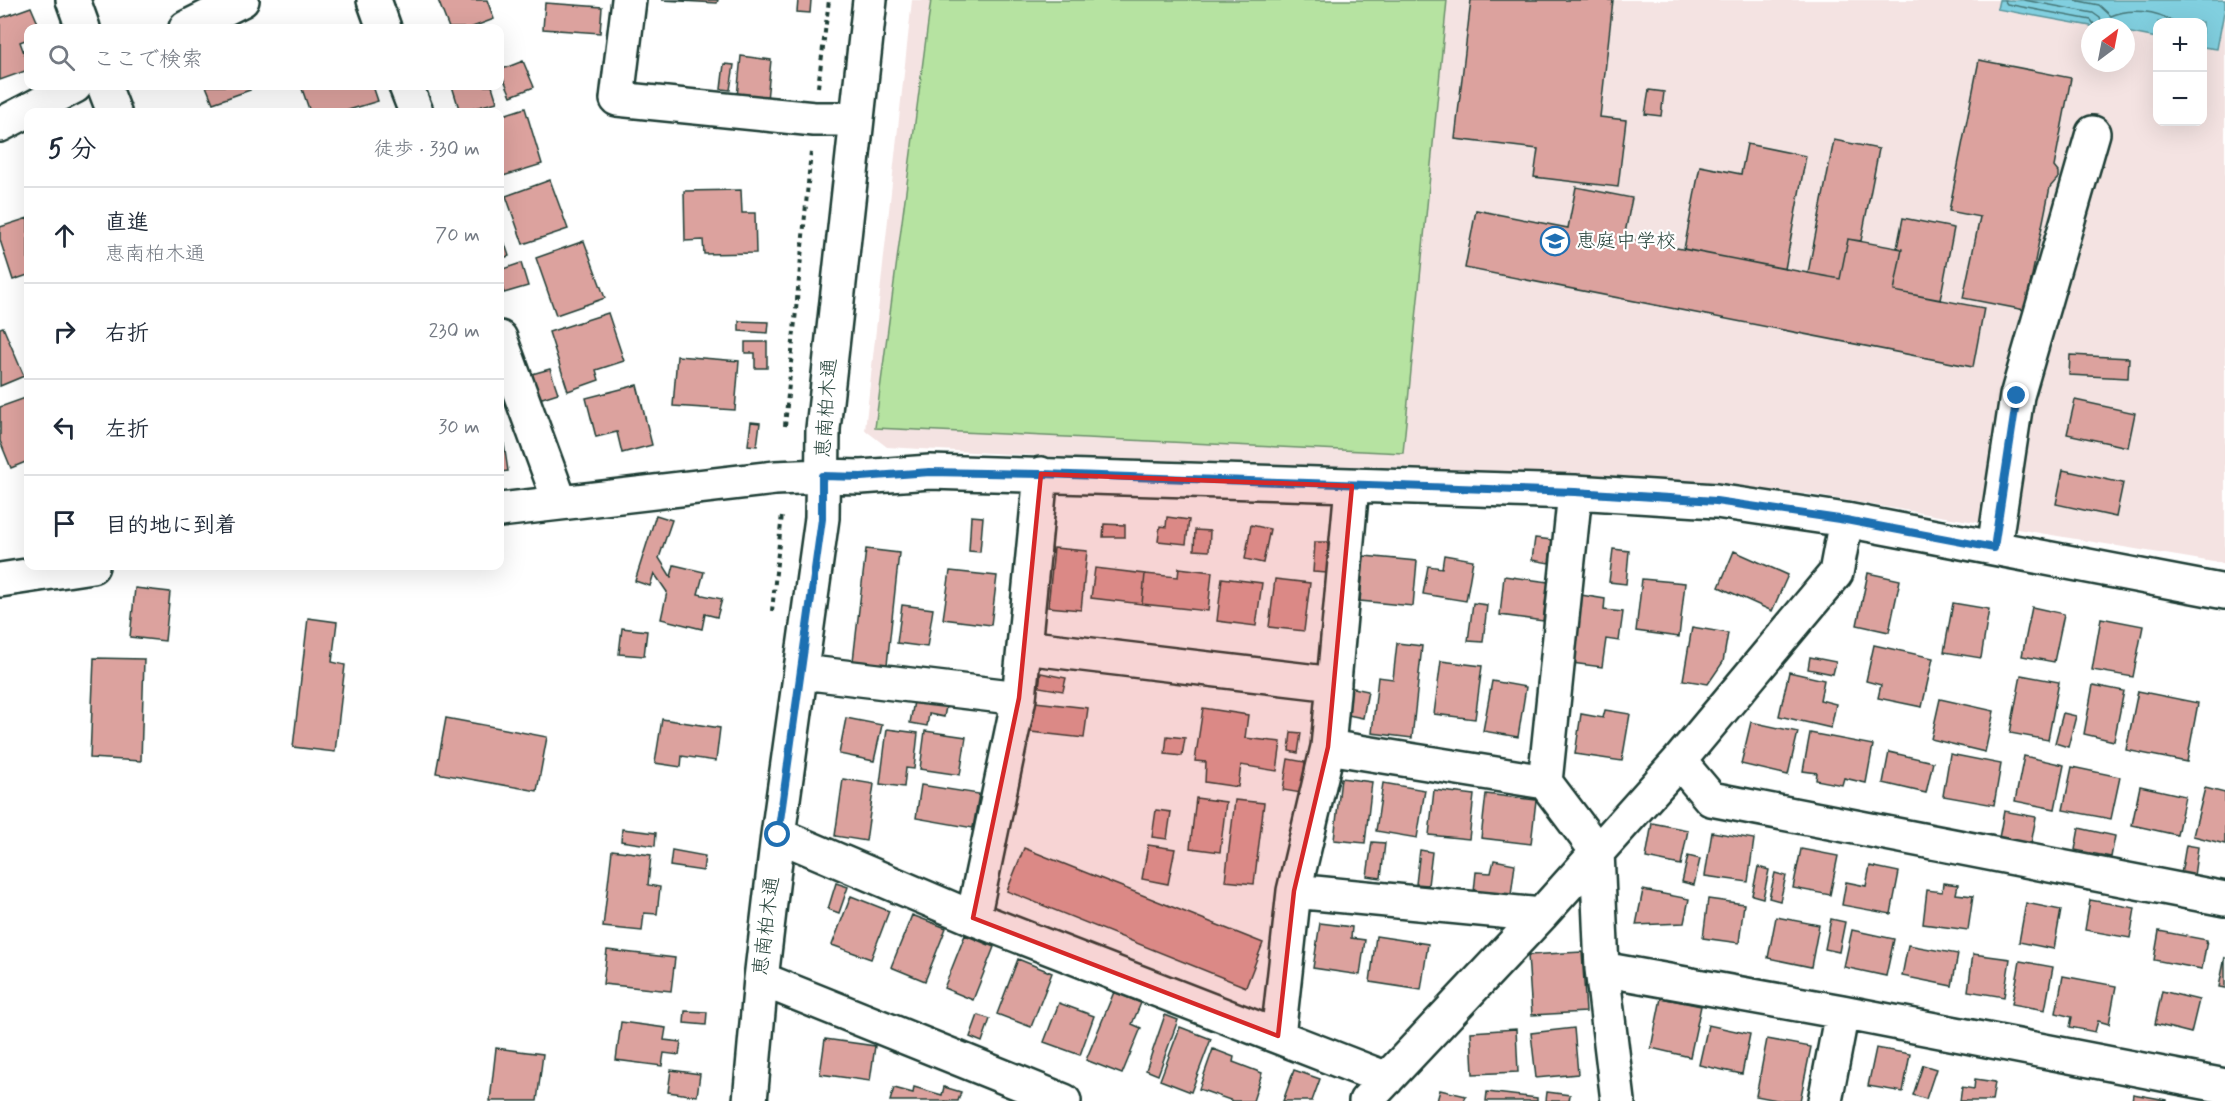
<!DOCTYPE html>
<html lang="ja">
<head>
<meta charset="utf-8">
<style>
  :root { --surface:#fff; --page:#f2f2f3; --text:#1f2937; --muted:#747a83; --line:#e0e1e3 }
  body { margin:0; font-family:Mynerve,"Klee One",sans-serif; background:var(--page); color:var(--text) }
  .controls { position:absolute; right:18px; top:18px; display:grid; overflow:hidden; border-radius:12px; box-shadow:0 6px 24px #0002 }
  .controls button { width:54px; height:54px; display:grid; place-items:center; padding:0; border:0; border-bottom:2px solid var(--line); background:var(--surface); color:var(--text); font:30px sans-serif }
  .compass { position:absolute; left:2081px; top:18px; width:54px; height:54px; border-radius:50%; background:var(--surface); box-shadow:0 6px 24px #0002; rotate:32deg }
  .stop { position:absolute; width:18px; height:18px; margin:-14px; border:4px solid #1f6fb2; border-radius:50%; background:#fff }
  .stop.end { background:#1f6fb2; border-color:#fff; box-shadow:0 2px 6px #0008 }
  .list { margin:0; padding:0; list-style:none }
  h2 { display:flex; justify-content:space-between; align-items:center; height:78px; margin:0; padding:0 24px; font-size:26px }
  h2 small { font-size:20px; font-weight:400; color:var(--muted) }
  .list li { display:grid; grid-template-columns:39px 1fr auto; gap:18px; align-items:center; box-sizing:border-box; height:96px; padding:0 24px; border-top:2px solid var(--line) }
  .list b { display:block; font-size:22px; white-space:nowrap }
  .list p { margin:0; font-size:20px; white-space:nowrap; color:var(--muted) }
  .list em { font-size:20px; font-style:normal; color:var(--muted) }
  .icon { flex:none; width:33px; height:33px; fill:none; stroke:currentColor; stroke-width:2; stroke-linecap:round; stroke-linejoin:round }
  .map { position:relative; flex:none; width:2225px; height:1101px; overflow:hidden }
  .search { position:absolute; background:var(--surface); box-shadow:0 6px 24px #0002; left:24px; top:24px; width:480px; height:66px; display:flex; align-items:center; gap:15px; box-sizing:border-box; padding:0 21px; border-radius:12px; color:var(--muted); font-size:22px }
  .panel { position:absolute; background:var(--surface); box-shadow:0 6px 24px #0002; left:24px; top:108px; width:480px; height:462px; border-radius:12px }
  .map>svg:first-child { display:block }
  .built { fill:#f4e3e2; fill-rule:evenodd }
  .green { fill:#b6e3a1; stroke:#6a906a; stroke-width:1.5 }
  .water { fill:#81cfdf; stroke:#5a959b; stroke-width:1.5 }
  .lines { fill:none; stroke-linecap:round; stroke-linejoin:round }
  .shore { stroke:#467778; stroke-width:1.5 }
  .building { fill:#dca29e; stroke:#1f3d34; stroke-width:1.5 }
  .minor-casing { stroke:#1f3d34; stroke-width:38 }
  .path { stroke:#1f3d34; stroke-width:4; stroke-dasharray:4.5 4.5; stroke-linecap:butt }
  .minor { stroke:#fff; stroke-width:33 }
  .route { stroke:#1f6fb2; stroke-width:8 }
  .marked { fill:#d62828; fill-opacity:0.2; stroke:#d62828; stroke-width:4.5; stroke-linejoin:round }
  .labels { text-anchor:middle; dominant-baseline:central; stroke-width:4.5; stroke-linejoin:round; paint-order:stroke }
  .poi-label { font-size:20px; fill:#1f3d34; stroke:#fff; text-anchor:start }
  .street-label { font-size:20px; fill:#1f3d34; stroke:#fff }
</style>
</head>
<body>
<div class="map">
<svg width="2225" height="1101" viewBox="0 0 2225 1101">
  <rect width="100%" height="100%" fill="#fff"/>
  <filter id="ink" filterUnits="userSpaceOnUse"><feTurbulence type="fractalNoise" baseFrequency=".0167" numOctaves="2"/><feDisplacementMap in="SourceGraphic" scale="12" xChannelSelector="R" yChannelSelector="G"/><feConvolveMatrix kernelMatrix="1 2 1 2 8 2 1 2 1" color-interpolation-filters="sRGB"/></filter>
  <g filter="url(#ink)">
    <!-- built -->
    <path class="built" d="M912 0H2225V564L1808 494 1550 477 1338 473 887 447 865 430ZM2158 22H2202V122H2158ZM2090 27H2126V63H2090Z"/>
    <!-- green -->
    <path class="green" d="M931 0H1447L1403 453 875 428Z"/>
    <!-- water -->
    <path class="water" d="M1999 0H2225V7L2217 49 2203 47 2202 22H2158L2157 38 2126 32V27H2096L1997 9Z"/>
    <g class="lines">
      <!-- shore -->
      <path class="shore" d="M2004 0 2007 4 2091 20 2096 27
        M2024 0 2093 13 2100 18 2103 27
        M2074 0 2099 5 2111 16C2128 8 2157 10 2173 22"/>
    </g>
    <!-- building -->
    <path class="building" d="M438 0H487L494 19 470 28H449Z
      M661 0H718L717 3Z
      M798 0H811L810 13 797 12Z
      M1471 0H1613L1600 117 1626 120 1618 187 1534 177 1538 149 1455 139Z
      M545 3 602 7 600 33 543 29Z
      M31 7 40 28H28V39L20 42 28 64V70L0 80V18Z
      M741 56 771 60 767 100 737 97Z
      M1979 60 2071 78 2054 167 2058 172V178L2050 187 2025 310 1963 298 1980 217 1949 211Z
      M523 61 534 87 511 96 500 70Z
      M724 64 734 65 730 90 721 89Z
      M206 86H248L250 90 213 103Z
      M301 86H373L378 101 342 112H310Z
      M452 86H492L497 102 460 112Z
      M1649 90 1664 92 1661 116 1645 114Z
      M525 108 542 164 500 177V116Z
      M1834 140 1879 149 1861 241 1848 239 1840 279 1808 273Z
      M1747 144 1806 156 1785 269 1684 249 1700 166 1741 174Z
      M550 180 568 229 523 244 506 196Z
      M1576 187 1632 198 1624 238 1808 273 1840 279 1848 239 1902 249 1894 291 1984 308 1973 367 1465 268 1476 210 1568 228Z
      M741 190 742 213H755L756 253 704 254 703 240 685 241 684 191Z
      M28 218V275L13 280 0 240V227Z
      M1903 218 1954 228 1940 300 1894 291 1902 249 1897 248Z
      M502 235 509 256 500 259V236Z
      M584 241 605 298 556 315 536 258Z
      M521 263 528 286 504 293 500 279V270Z
      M608 313 624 361 596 370 599 380 568 391 549 332Z
      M739 321 769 322 768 333 739 331Z
      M3 327 24 376 0 386V328Z
      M745 342H767V368H755V353H745Z
      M2070 355 2129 358 2128 378 2069 375Z
      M677 356 739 361 735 410 673 406Z
      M550 369 558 393 539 399 532 374Z
      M637 385 652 445 622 453 617 432 596 437 586 398Z
      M28 397V461L11 468 0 441V407Z
      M2075 400 2135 413 2128 447 2067 434Z
      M500 417 508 471 500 472Z
      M751 422 760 423 757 446 748 445Z
      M2063 470 2123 483 2116 517 2056 504Z
      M656 515 672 520 659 558 671 577 674 565 704 572 698 594 722 599 717 617 705 614 702 629 661 619 667 592 654 573 650 586 635 581Z
      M971 516 983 517 980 552 969 551Z
      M1167 517 1189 520 1186 544 1158 541 1160 526 1166 527Z
      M1104 524 1125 525V537H1103Z
      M1251 525 1270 529 1263 563 1245 559Z
      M1195 530 1210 531 1209 551 1194 550Z
      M1535 538 1552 540 1549 563 1532 560Z
      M1315 542H1328L1327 573 1313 572Z
      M1054 548 1087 551 1081 610 1048 607Z
      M866 549 899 553 887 665 853 661Z
      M1613 549 1629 551 1626 584 1609 582Z
      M1734 551 1788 575 1772 611 1719 587Z
      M1444 555 1473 560 1466 601 1423 594 1428 566 1442 568Z
      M1364 556 1417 561 1413 606 1360 601Z
      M1095 568 1145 574 1142 604 1091 598Z
      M1179 568 1212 572 1208 611 1142 604 1145 574 1178 577Z
      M950 571 997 576 991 625 943 619Z
      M1868 573 1900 580 1889 632 1857 625Z
      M1504 576 1548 582 1543 621 1500 615Z
      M1222 578 1262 583 1256 626 1217 621Z
      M1275 579 1310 583 1304 631 1269 627Z
      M1642 579 1685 583 1679 637 1636 631Z
      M135 588 170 592 165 641 130 637Z
      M1581 595 1605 599 1604 610 1623 612 1619 641 1606 639 1602 667 1572 663Z
      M1473 603 1487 605 1483 642 1468 641Z
      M1953 603 1989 609 1981 658 1944 652Z
      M902 605 933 609 927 647 897 643Z
      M2032 607 2064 614 2054 662 2022 656Z
      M308 618 337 622 332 662 345 665 335 752 293 747Z
      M2101 618 2143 626 2133 677 2092 670Z
      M1692 627 1728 633 1723 662 1708 684 1683 680Z
      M622 628 647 631 644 656 619 654Z
      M1397 643 1422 646 1412 738 1372 733 1378 677 1393 679Z
      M1874 645 1933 658 1922 707 1878 698 1881 685 1866 681Z
      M1810 657 1836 662 1833 674 1808 669Z
      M94 658 144 659 141 761 90 758Z
      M1441 661 1482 666 1475 719 1434 714Z
      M1789 672 1824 680 1820 700 1836 704 1831 728 1779 716Z
      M1041 673 1066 678 1063 691 1039 687Z
      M2021 675 2059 682 2048 740 2010 733Z
      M1492 681 1526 687 1518 737 1483 731Z
      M2093 685 2124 691 2114 741 2084 734Z
      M1349 687 1368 691 1363 718 1343 714Z
      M2138 691 2198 703 2187 762 2126 750Z
      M915 696 947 702 944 717 929 714 927 726 910 723Z
      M1940 699 1994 711 1985 752 1931 739Z
      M1035 702 1088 708 1084 738 1031 732Z
      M1203 708 1248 715 1245 738 1281 742 1277 771 1241 765 1238 787 1205 782 1206 762 1195 761Z
      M1605 710 1630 714 1622 761 1575 754 1581 714 1603 718Z
      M2063 713 2076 716 2068 747 2055 743Z
      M446 718 547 737 537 791 436 773Z
      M846 718 882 725 874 761 839 754Z
      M662 719 720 728 716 761 682 756 681 767 655 763Z
      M1751 722 1798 732 1788 775 1741 764Z
      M887 729 918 733 914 769 906 768 904 787 880 784Z
      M925 731 966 737 960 775 920 769Z
      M1291 732 1301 733 1298 753 1289 751Z
      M1810 733 1873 745 1866 783 1844 778 1842 785 1816 780 1817 773 1803 771Z
      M1167 736 1185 738 1182 756 1165 754Z
      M1889 752 1933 762 1926 793 1883 783Z
      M1950 754 2001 764 1994 805 1943 796Z
      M2024 756 2064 765 2055 809 2015 801Z
      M1288 759 1305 762 1301 793 1283 790Z
      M2072 767 2120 777 2111 819 2063 810Z
      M1341 778 1372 782 1365 843 1334 840Z
      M843 779 874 784 866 841 835 836Z
      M1383 783 1425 790 1417 838 1376 831Z
      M921 785 979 794 973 828 916 818Z
      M2140 786 2185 796 2177 835 2132 825Z
      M2205 788 2225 793V844L2193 836Z
      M1434 790 1474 795 1469 839 1429 835Z
      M1486 794 1536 800 1531 844 1481 838Z
      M1196 798 1226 802 1220 852 1190 848Z
      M1235 800 1264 803 1254 884 1225 881Z
      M1156 810 1171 812 1167 839 1152 837Z
      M2004 811 2036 817 2031 844 1999 838Z
      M1652 823 1688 830 1681 865 1646 858Z
      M2079 828 2115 836 2111 857 2075 850Z
      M622 829 656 833 655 846 621 841Z
      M1712 832 1754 839 1748 882 1705 876Z
      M1372 842 1385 843 1381 878 1367 876Z
      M1148 845 1175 849 1168 884 1142 879Z
      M2186 845 2198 847 2194 876 2181 874Z
      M1024 848 1263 943 1246 987 1007 891Z
      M1801 849 1838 856 1830 895 1793 888Z
      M612 850 651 855 648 885 660 887 657 914 644 913 642 931 603 927Z
      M672 850 705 856 703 871 670 866Z
      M1420 850 1432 852 1428 885 1416 884Z
      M1688 856 1700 859 1694 885 1682 882Z
      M1494 860 1515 864 1511 895 1474 892 1476 872 1491 873Z
      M1870 866 1899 872 1891 914 1842 905 1846 882 1866 886Z
      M1758 867 1769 870 1763 898 1752 895Z
      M1775 873 1786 876 1780 901 1769 898Z
      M836 883 848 887 839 913 828 909Z
      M1943 883 1958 885 1956 894 1973 896 1968 930 1923 924 1927 890 1942 892Z
      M1643 890 1689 899 1684 923 1636 925Z
      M851 896 889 911 871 959 832 945Z
      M1708 899 1744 904 1739 943 1703 938Z
      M2090 900 2135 908 2130 938 2085 930Z
      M2026 903 2061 910 2054 949 2019 942Z
      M912 915 946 928 925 981 891 967Z
      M1776 917 1819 925 1811 967 1768 958Z
      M1831 919 1845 922 1839 952 1825 949Z
      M1320 923 1352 927 1351 938 1365 940 1360 975 1313 968Z
      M1852 930 1894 939 1886 976 1844 967Z
      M2159 931 2207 940 2202 969 2154 960Z
      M965 935 994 947 973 1000 944 988Z
      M1376 936 1428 944 1421 990 1370 982Z
      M1908 945 1958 954 1952 986 1902 976Z
      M607 950 675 958 671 991 603 984Z
      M1582 952 1586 1012 1532 1015 1528 955Z
      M1973 954 2010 959 2004 997 1968 991Z
      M2225 957V988L2219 987Z
      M1018 959 1052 973 1031 1027 997 1014Z
      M2020 961 2053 967 2045 1010 2012 1004Z
      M2063 976 2116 986 2109 1024 2098 1021 2095 1032 2070 1027 2072 1017 2056 1013Z
      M2162 991 2199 1000 2191 1033 2155 1024Z
      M1114 992 1141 1003 1132 1024 1141 1028 1122 1074 1086 1060Z
      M1661 998 1701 1006 1690 1057 1651 1048Z
      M1059 1003 1094 1016 1080 1055 1044 1042Z
      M685 1011 707 1012 706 1025 684 1023Z
      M978 1015 990 1019 982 1042 970 1037Z
      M1165 1015 1178 1020 1158 1075 1146 1070Z
      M621 1022 666 1028 664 1040 681 1042 679 1055 664 1053 662 1066 616 1060Z
      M1708 1025 1750 1034 1742 1074 1699 1065Z
      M1180 1027 1211 1039 1191 1092 1160 1080Z
      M1574 1028 1578 1074 1536 1078 1531 1033Z
      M1516 1029 1518 1072 1473 1074 1471 1032Z
      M825 1039 875 1046 870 1081 820 1074Z
      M1767 1039 1811 1047 1800 1101H1782L1756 1096Z
      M496 1048 543 1054 537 1101H490Z
      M1876 1048 1910 1054 1903 1092 1868 1086Z
      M1213 1049 1234 1057 1233 1062 1262 1073 1253 1101H1233L1199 1089Z
      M1923 1065 1936 1069 1926 1099 1913 1095Z
      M671 1070 700 1074 697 1096 668 1092Z
      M1294 1070 1320 1079 1312 1101H1283Z
      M1975 1079 1995 1082 1992 1101H1960L1962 1087 1974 1089Z
      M914 1087 942 1095 944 1087 961 1092 958 1101H890L894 1088 913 1093Z
      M1440 1090 1466 1096 1464 1101H1437Z
      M1487 1092 1537 1098V1101H1486Z
      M1547 1092 1570 1095 1569 1101H1546Z
      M2133 1094 2166 1100V1101H2132Z"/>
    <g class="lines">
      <!-- minor casing -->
      <g class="minor-casing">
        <path id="minor" d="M73 0 83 28
          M374 0 384 28
          M629 0 617 99 814 119H855
          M186 28 242 0
          M104 86 114 112
          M406 86 416 112
          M0 125 75 86
          M500 338 560 502
          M1575 492 1545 782 1597 851 1602 969 1618 1101
          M500 510 775 478 822 476 861 477 930 472 1575 492 1716 501 1846 520 2225 592
          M1994 548 2017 396 2093 133
          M0 580 92 566
          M1024 647 1334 684
          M802 672 1019 698
          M1328 747 1545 782
          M1679 761 1711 799 2225 899
          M778 835 973 918 1387 1079
          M1294 891 1541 915
          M973 918 1019 698 1041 474
          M1602 969 1842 1012 2225 1086
          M761 979 1064 1101
          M1278 1036 1294 891 1328 747 1352 486
          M750 1101 761 979 778 835 822 518 823 429 870 0
          M1366 1101 1541 915 1679 761 1836 573 1846 520
          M1825 1101 1842 1012"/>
      </g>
      <!-- path -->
      <path class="path" d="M818 87 829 0
        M785 426 811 152
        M772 611 782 514"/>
      <!-- minor -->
      <use href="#minor" class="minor"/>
    </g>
  </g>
  <g class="lines" filter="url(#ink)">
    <!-- route -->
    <path class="route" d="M778 835 822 519V476L861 477 930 472 1041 474 1575 492 1716 501 1846 520 1994 548 2017 396"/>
  </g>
  <!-- marked area -->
  <path class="marked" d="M1041 474 1352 486 1328 747 1294 891 1278 1036 973 918 1019 698Z"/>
  <!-- icons -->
  <defs>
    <g id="school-ring" transform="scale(1.5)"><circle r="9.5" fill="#fff" stroke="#1f6fb2" stroke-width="1.5"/><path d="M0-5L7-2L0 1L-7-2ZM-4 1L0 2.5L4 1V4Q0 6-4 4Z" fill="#1f6fb2"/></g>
  </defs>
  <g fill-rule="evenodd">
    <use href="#school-ring" x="1555" y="241"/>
  </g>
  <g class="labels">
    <!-- poi labels -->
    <g class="poi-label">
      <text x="1576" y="241">恵庭中学校</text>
    </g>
    <!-- street labels -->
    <g class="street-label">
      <text transform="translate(827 408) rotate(-86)">恵南柏木通</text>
      <text transform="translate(767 926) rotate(-83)">恵南柏木通</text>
    </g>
  </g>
</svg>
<div class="controls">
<button>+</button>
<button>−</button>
</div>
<svg class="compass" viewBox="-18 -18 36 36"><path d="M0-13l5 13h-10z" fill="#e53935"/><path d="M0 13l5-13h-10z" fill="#747a83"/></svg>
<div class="stop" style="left:778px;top:835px"></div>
<div class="stop end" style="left:2017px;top:396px"></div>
<div class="search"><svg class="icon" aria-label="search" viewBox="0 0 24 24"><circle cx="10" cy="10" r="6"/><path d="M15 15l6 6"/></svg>ここで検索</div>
<section class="panel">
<h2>5 分<small>徒歩 · 330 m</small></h2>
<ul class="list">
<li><svg class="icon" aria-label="ahead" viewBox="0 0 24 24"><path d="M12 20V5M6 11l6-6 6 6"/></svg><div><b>直進</b><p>恵南柏木通</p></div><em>70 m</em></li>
<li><svg class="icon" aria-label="right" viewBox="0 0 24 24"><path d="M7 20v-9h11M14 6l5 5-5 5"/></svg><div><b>右折</b></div><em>230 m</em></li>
<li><svg class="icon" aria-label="left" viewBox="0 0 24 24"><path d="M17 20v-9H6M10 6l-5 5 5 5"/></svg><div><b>左折</b></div><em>30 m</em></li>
<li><svg class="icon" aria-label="arrive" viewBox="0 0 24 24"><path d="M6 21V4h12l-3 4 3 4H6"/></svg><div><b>目的地に到着</b></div></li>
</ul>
</section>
</div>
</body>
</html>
